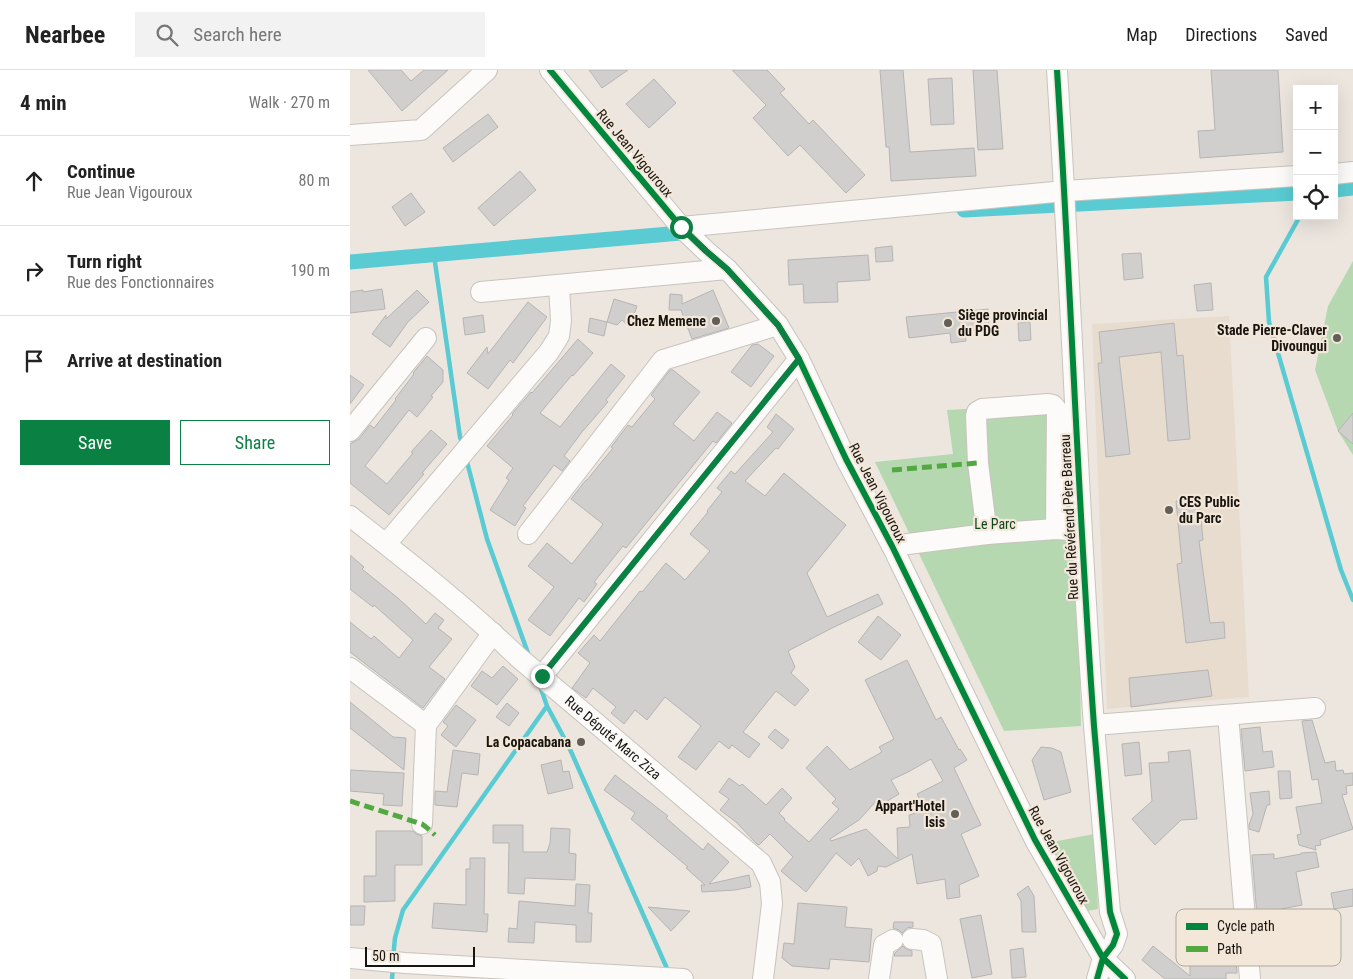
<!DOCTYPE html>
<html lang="en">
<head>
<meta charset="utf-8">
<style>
  :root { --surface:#fff; --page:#f2f2f2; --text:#222; --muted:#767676; --line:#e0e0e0; --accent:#0b8043 }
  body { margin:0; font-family:"Roboto Condensed",sans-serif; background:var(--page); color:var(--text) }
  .controls { position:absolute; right:15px; top:15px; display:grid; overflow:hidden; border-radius:0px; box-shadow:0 5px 20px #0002 }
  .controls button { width:45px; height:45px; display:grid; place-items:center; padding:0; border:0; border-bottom:1px solid var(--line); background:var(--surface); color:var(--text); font:25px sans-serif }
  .scale { position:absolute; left:15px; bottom:12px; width:110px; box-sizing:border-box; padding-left:5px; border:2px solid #18140f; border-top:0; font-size:14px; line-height:18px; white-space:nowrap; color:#18140f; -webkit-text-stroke:4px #f2e7d9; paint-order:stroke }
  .stop { position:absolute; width:15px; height:15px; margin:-11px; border:4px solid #0b8043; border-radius:50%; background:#fff }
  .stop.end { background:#0b8043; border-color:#fff; box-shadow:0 1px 5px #0008 }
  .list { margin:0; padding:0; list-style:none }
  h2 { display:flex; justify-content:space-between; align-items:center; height:65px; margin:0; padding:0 20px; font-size:21px }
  h2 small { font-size:16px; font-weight:400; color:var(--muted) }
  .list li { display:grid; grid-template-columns:32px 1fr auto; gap:15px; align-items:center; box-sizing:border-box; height:90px; padding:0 20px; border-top:1px solid var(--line) }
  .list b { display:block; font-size:19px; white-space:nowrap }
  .list p { margin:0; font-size:16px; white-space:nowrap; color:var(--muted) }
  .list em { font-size:16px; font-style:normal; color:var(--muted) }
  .actions { display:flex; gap:10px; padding:15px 20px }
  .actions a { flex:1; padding:11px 0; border:1px solid var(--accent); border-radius:0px; text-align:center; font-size:18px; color:var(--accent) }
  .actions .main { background:var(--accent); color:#fff }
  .icon { flex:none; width:28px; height:28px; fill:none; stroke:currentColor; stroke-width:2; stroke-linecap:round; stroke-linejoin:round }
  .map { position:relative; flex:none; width:1003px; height:909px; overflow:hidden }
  header { display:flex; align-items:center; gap:30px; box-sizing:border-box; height:70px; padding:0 25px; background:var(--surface); border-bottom:1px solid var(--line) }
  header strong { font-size:24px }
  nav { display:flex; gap:28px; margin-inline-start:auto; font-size:18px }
  .search { width:350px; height:45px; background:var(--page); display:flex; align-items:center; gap:12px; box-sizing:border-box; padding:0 18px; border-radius:0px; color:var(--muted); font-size:19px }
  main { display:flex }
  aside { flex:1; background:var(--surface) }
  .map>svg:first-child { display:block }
  .built { fill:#e8dcce }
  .green { fill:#b5d8b1 }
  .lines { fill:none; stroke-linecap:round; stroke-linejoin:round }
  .stream { stroke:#5acbd2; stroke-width:4.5 }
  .canal { stroke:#5acbd2; stroke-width:15 }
  .building { fill:#d1cfce; stroke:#b6b4b4; fill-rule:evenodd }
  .minor-casing { stroke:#c8c3bd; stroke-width:22 }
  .minor { stroke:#fcfbfa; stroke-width:20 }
  .quiet { stroke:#52a841; stroke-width:5; stroke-dasharray:10 5; stroke-linecap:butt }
  .cycleway-casing { stroke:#f2e7d9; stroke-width:9 }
  .cycleway { stroke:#00873e; stroke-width:6 }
  .route { stroke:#0b8043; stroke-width:6 }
  .poi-dot { fill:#625e58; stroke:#f2e7d9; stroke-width:2 }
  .labels { text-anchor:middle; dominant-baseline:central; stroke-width:4.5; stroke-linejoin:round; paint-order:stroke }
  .street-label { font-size:14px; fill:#18140f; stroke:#f2e7d9 }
  .poi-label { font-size:14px; font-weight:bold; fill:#18140f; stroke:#f2e7d9; text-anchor:end }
  .park-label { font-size:14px; fill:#11461a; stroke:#f2e7d9 }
  .key { fill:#f2e7d9; stroke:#b1a89c; stroke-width:1 }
  .key-label { font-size:14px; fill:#18140f }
</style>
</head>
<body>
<header>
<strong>Nearbee</strong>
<div class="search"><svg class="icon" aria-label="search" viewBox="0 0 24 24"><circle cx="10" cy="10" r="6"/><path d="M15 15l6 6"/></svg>Search here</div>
<nav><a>Map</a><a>Directions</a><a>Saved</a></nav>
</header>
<main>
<aside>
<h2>4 min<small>Walk · 270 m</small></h2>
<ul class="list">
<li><svg class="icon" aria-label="ahead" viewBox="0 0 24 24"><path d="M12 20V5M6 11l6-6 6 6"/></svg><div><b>Continue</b><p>Rue Jean Vigouroux</p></div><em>80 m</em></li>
<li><svg class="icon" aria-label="right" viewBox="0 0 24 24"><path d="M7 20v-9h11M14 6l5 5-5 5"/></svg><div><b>Turn right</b><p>Rue des Fonctionnaires</p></div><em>190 m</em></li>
<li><svg class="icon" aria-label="arrive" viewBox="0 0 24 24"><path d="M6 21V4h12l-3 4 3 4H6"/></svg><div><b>Arrive at destination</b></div></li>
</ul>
<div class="actions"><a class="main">Save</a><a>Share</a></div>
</aside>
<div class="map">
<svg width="1003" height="909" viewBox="0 0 1003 909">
  <rect width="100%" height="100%" fill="#ece6df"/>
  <!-- built -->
  <path class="built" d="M879 246 899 627 757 639 742 254Z"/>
  <!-- green -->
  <path class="green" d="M1003 191V385L988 361 965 300 978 236Z
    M725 333 731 656 654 661 525 392 603 384 597 340Z
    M744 764 748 839 727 843 692 774Z"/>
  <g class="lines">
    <!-- stream -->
    <path class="stream" d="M950 146 916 207 919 252 991 500 1003 530
      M84 185 110 367 113 376
      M116 388 137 469 179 586
      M197 636 219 677 319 903
      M43 888 45 868 53 840 197 636 190 616
      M42 909 43 898"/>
    <!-- canal -->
    <path class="canal" d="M984 120 1003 118
      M614 140 947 123
      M0 192 342 162"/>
  </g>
  <!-- building -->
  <path class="building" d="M18 0H51L61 11 74 0H98L52 41Z
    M239 0H278L252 18Z
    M382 0H417L435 19 430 23 459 54 463 50 515 105 496 123 450 75 438 86 403 48 416 35Z
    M530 0H553L560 82 624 78 626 106 541 111 539 77H536Z
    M623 0H647L653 79 628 80Z
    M861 0H928L933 82 850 88 848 61 865 60Z
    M602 8 604 54 581 55 578 9Z
    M304 9 326 33 299 58 276 34Z
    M138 44 148 57 103 92 93 78Z
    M170 101 186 120 144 156 128 138Z
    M61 123 75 142 55 156 42 137Z
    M542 176 543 191 526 192 525 178Z
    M791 183 793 208 774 210 772 184Z
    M518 185 520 210 487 212 488 232 454 233 453 214 439 215 438 190Z
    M861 213 863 240 847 241 844 215Z
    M32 219 35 239 0 243V222L13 220V222Z
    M67 220 79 232 58 252 40 277 22 264 36 245V249Z
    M363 220 379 258 342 269 331 240H319L320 224 332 225V234Z
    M264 229 287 236 280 257 272 250 267 255 257 252Z
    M178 232 197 247 163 293 160 290 138 319 117 303 137 277 138 284Z
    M638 239 639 259 615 261 616 271 601 273 600 263 559 268 556 247Z
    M133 245 135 262 115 265 113 248Z
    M240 248 257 252 254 266 238 262Z
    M680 252 681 270 669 271 668 253Z
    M824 253 827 286 833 285 840 369 818 371 811 282 769 287 780 384 756 387 748 293H752L749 262Z
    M228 269 243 283 223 306 222 305 190 343 210 357 261 294 275 306 256 330 258 332 232 362 214 386 220 391 212 401 204 395 173 436 176 438 165 456 140 440 159 410 156 408 163 398 137 376 163 345 162 344 181 322 182 323Z
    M408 274 424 286 401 317 381 302 402 275Z
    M77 286 93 300V312L81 326 83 327 67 347 59 340 15 396 37 414 63 383 61 382 81 360 97 374 72 403 74 404 39 445 0 413V374L9 369 20 355 24 358 46 330 45 329 64 304 63 303Z
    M320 300H323L350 322 323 354 344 371 367 342 382 353 366 373 363 371 276 478 273 476 244 512 247 514 234 532 229 528 200 566 178 550 204 517 178 496 197 473 222 494 251 457 253 454 221 429 236 410H237L263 378 261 377 278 355 282 357 305 329 301 325Z
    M0 305 14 315 0 334Z
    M1003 343V374L988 361Z
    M426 344 444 359 428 379 426 378 395 411 415 426 434 403 496 455 457 503 477 547 528 524 533 534 482 558 438 581 445 597 441 603 459 620 445 636 426 621 393 662 410 674 399 688 382 675 379 679 369 671 346 700 328 687 351 656 315 627 297 650 285 640 274 654 261 643 266 637 243 618 236 628 222 618 240 593 228 583 244 565 250 571 290 521 292 522 316 493 335 510 360 481 340 464 358 442 357 441 372 422 367 418 381 401 385 404 423 362 417 357Z
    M849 428 853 470 849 471 860 553 874 552 875 568 836 573 827 494 832 493 826 431Z
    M0 485 14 497 12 499 49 529 76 554 85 543 94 550 88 558 102 569 79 597 95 609 73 638 0 582V552L21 569 24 566 49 588 63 570 24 535 23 537 0 519Z
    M528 546 551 565 531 590 508 572Z
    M557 590 586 650 591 647 609 680 610 679 617 690 604 698 631 755 611 764 629 806 609 815 610 827 597 829 595 809 567 814 562 784 536 797 528 796 527 801 518 806 509 788 501 796 486 783 456 822 431 801 443 787 420 764 409 775 407 774 386 752 370 740 379 729 369 722 379 708 390 716 392 714 416 735 432 718 442 728 429 743 435 749 434 750 459 772 489 739 482 733 486 729 456 698 477 676 500 700 532 682 529 677 544 669 515 610ZM581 689 593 711 567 724 575 740 559 745 560 757 547 758 548 789 516 759 481 771 480 769 509 750 530 727 534 733 549 724 541 710 558 702Z
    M153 596 168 609 147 635 121 616 132 601 142 608Z
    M858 600 862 626 781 637 779 608Z
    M0 632 43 667 56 668 54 700 0 658Z
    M157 633 169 643 159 656 146 647Z
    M106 635 126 650 106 677 91 665 98 656 93 652Z
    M962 650 975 693 985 691 986 701 993 700 994 704 1003 703V715L996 716 997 724 992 725 1003 759 970 770 971 775 965 776 966 780 949 775 947 765 951 764 946 737 972 733 968 709 962 710 952 651Z
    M910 657 913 682 922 681 924 697 895 701 891 659Z
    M425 659 439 670 432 679 418 667Z
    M789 672 792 704 775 706 772 674Z
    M691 677 702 678 711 682 721 722 694 730 682 690Z
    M103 680 130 684 128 705 112 703 107 737 85 735V721L97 722Z
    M840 680 847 749 831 750 805 775 782 749 802 731 799 693 819 692 818 682Z
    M211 690 213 702 219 701 223 718 198 724 191 695Z
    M0 700 54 703 52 736 33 735 34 724 0 721Z
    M928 701H940L942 728 930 729Z
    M265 705 318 746 316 748 353 780 358 773 379 792 359 814 399 805 401 817 385 820 352 822 351 815H355L336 798 338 797 281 749 285 743 254 720Z
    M919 721 920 735H917L909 762 899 759V755L903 744 900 723Z
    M143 755H173V782H197L200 773 201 758 220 759 219 783 226 784 225 810 175 808 174 824 158 823 159 773H143Z
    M26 761H63L66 764 72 766V795H45V831L14 832V806H26Z
    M966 782 969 797 946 802 952 835 926 840V844L907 846 902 785 924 784V789L951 784V783Z
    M120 788H135L134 844H138L137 862 82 858 84 833 116 835V799H120Z
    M226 814 240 815 238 843H242L241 872H226V855L185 852 184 873 158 872 159 858 167 859 169 831 225 836Z
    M678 816 684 826 686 862H672L671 831 667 824Z
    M1003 819V836L984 839 981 823Z
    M448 833 497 837 495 857 522 859 519 892 480 889 479 899 442 896 432 888 434 873 444 874Z
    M0 836H15L14 855H0Z
    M298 837 340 841 321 861Z
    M631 845 642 904 622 908 610 849Z
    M544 852H563V857L557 858 552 863 549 860 543 858Z
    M882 855 883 865H884L887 903H876V909H815L792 890 803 876 840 906V888H863L860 857Z
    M553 876 556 879 562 881V886H544L545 883Z
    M673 878 676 907 662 908 660 880Z"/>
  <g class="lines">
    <!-- minor casing -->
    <g class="minor-casing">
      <g id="minor">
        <path d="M200 0 331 157 356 181 377 199 428 255 449 289 496 389 542 476 685 770 753 888 775 909"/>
        <path d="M707 0C721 218 728 438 744 656 749 718 755 780 760 842L767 864 763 875 753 888 747 909"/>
        <path d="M0 65 71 60 137 0"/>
        <path d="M984 104 1003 102"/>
        <path d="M331 157 715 121 947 106"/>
        <path d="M131 222 377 199"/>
        <path d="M0 361 76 268"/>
        <path id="s1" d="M0 446C57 491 115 536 168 587L411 793 420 812 422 834 413 909"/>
        <path d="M178 464 313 290 428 255"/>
        <path d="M637 464 628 393 626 346 627 342 632 339 698 334 703 335 707 340 706 459"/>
        <path d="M36 474 199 282 209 266 211 251 209 215"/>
        <path d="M542 476 637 464 706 459 720 460"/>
        <path d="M0 598 76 655 143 563"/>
        <path d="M192 606 449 289"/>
        <path d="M878 645 900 909"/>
        <path d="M744 655 965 638"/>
        <path d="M72 754 76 655"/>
        <path d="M562 869 573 870 581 874 587 909"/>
        <path d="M0 888 55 893 333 909"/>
        <path d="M529 909 534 875 543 870"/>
      </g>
    </g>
    <!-- minor -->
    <use href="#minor" class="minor"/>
    <!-- quiet -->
    <path class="quiet" d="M542 400 628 393
      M0 731 72 754 76 757 85 765"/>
    <!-- cycleway casing -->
    <g class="cycleway-casing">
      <path id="cycleway" d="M200 0 331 157 356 181 377 199 428 255 449 289 496 389 542 476 685 770 753 888 775 909
        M707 0C721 218 728 438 744 656 749 718 755 780 760 842L767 864 763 875 753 888 747 909"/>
    </g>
    <!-- cycleway -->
    <use href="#cycleway" class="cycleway"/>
  </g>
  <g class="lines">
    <!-- route -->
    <path class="route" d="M192 606 449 289 428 255 377 199 356 181 331 157"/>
  </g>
  <!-- markers -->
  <g class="poi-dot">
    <circle cx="366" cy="251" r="5"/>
    <circle cx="598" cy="253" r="5"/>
    <circle cx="987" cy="268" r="5"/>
    <circle cx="819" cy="440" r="5"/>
    <circle cx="231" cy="672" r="5"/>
    <circle cx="605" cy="744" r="5"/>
  </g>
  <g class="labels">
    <!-- street labels -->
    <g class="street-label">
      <text transform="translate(285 83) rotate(50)">Rue Jean Vigouroux</text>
      <text transform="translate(528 423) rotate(63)">Rue Jean Vigouroux</text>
      <text transform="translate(719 447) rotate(-93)">Rue du Révérend Père Barreau</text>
      <text stroke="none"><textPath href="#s1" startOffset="344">Rue Député Marc Ziza</textPath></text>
      <text transform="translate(709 785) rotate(61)">Rue Jean Vigouroux</text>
    </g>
    <!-- poi labels -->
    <g class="poi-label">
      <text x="608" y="245" text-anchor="start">Siège provincial<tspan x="608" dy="16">du PDG</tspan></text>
      <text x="356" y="251">Chez Memene</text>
      <text x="977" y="260">Stade Pierre-Claver<tspan x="977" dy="16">Divoungui</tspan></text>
      <text x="829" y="432" text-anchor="start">CES Public<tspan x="829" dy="16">du Parc</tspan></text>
      <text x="221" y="672">La Copacabana</text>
      <text x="595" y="736">Appart'Hotel<tspan x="595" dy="16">Isis</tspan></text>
    </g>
    <!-- park labels -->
    <g class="park-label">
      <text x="645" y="454">Le Parc</text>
    </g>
  </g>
  <!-- legend -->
  <rect x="826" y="839" width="165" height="57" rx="8" class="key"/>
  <rect x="836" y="853" width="22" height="7" fill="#00873e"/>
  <rect x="836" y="876" width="22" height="6" fill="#52a841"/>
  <g class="key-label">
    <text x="867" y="861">Cycle path</text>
    <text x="867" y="884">Path</text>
  </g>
</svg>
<div class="controls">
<button>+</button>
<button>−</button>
<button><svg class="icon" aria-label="locate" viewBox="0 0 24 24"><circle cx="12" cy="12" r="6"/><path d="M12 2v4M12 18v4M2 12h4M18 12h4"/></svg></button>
</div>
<div class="scale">50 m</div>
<div class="stop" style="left:331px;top:157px"></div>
<div class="stop end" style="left:192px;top:606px"></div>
</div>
</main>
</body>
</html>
